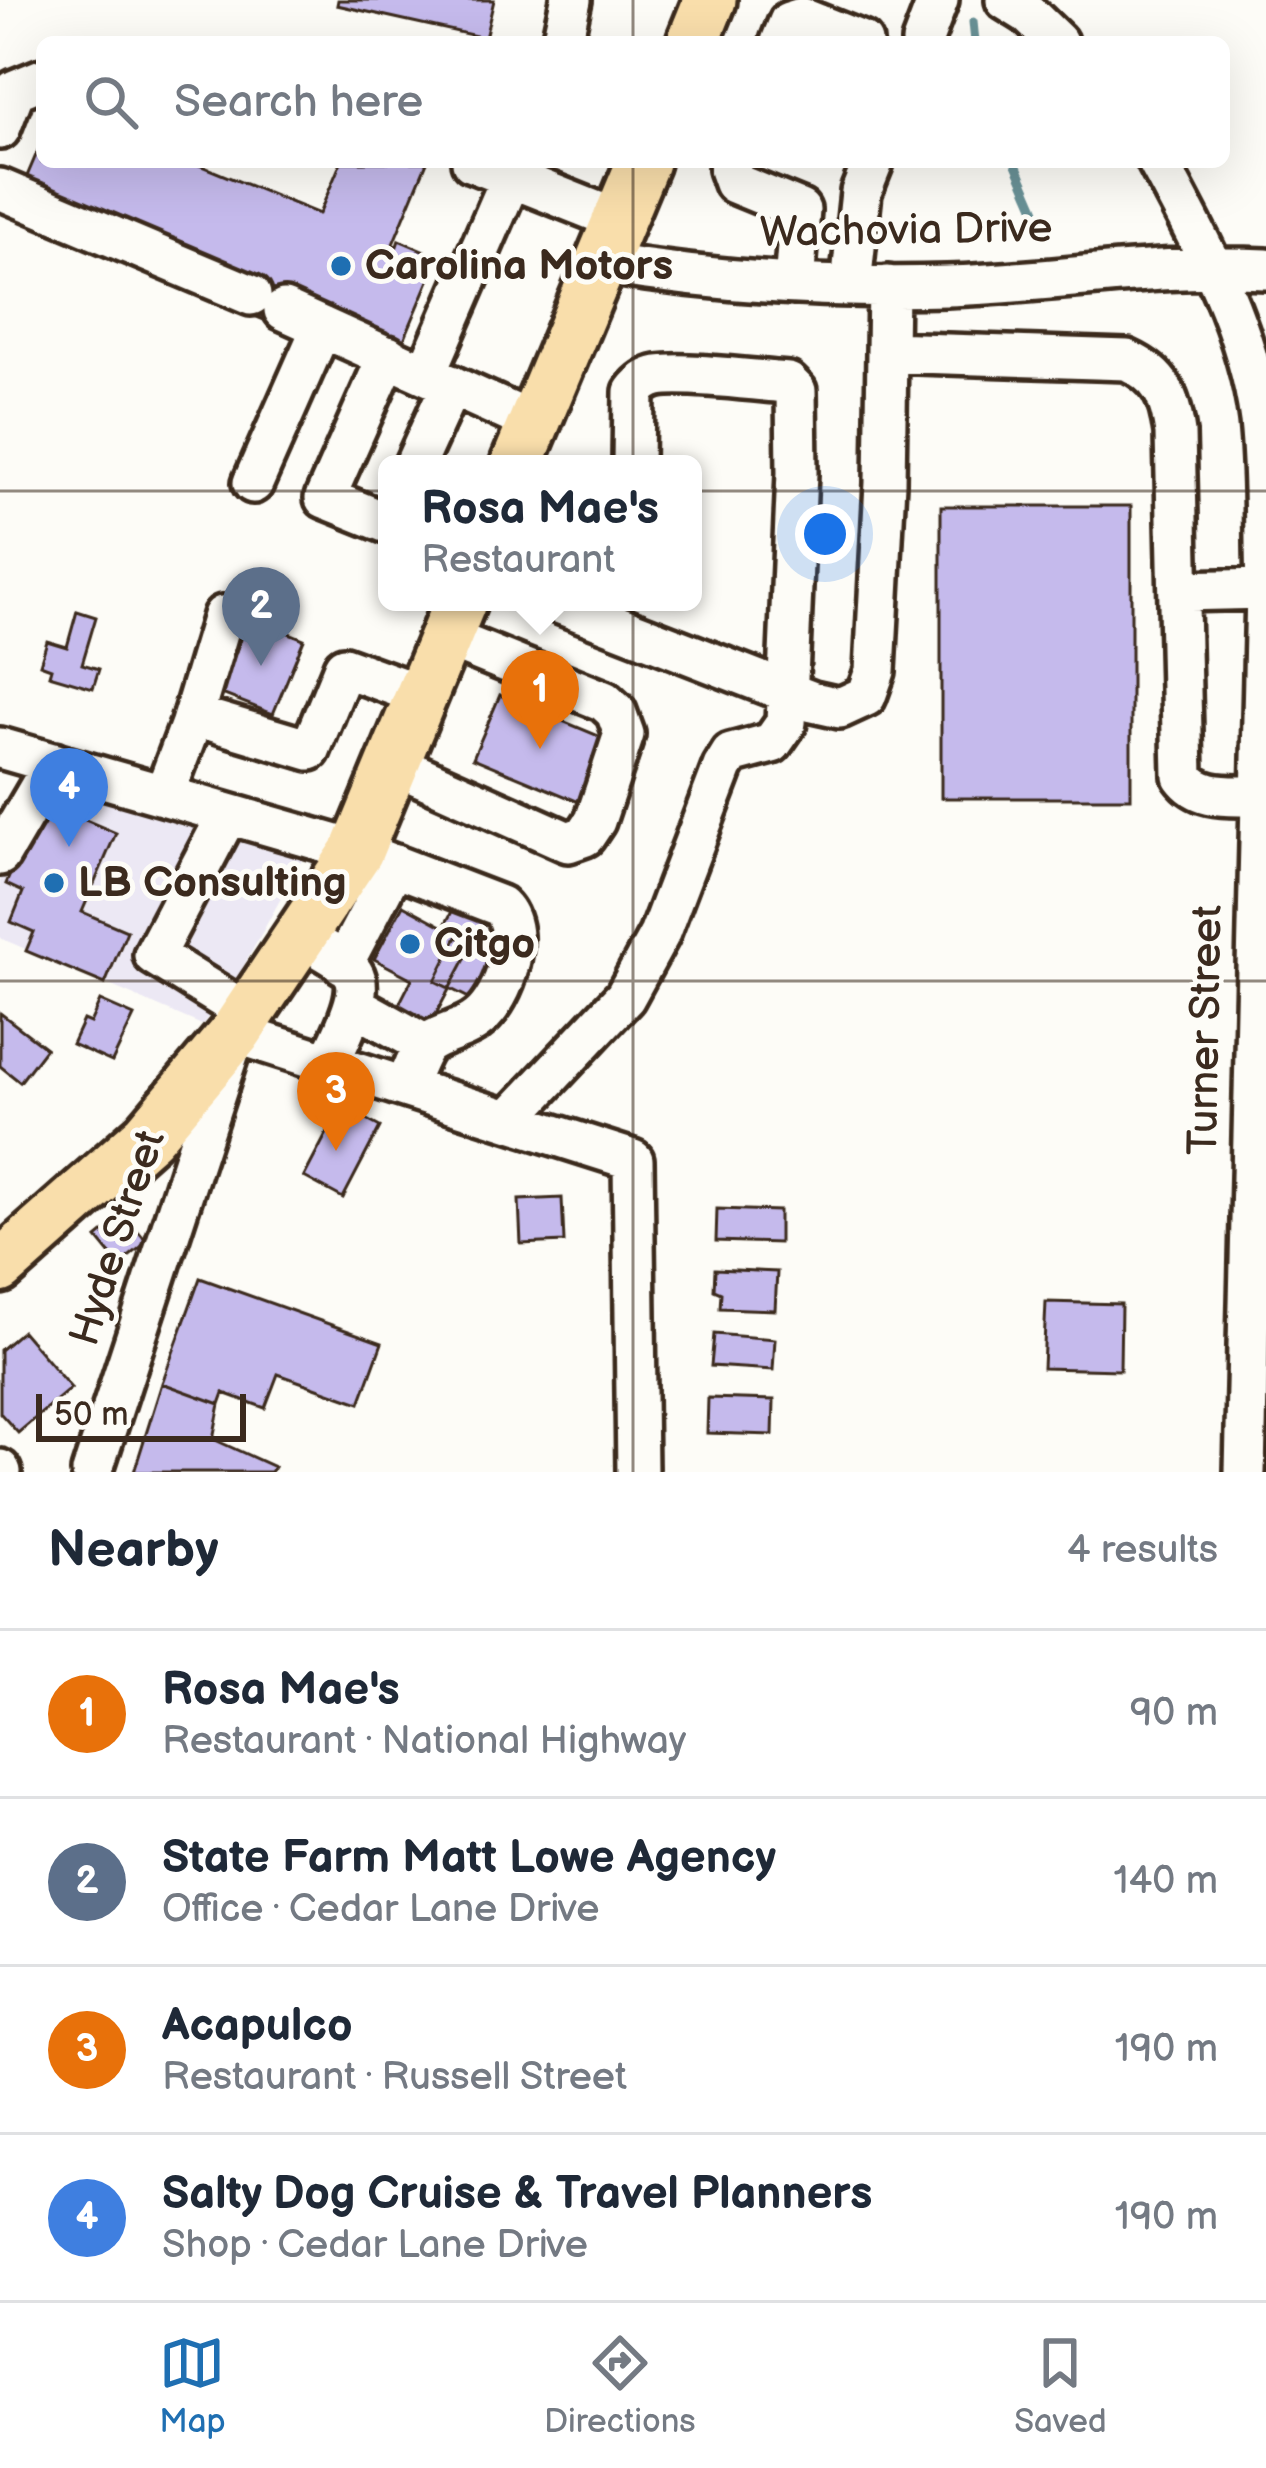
<!DOCTYPE html>
<html lang="en">
<head>
<meta charset="utf-8">
<style>
  :root { --surface:#fff; --page:#f2f2f3; --text:#1f2937; --muted:#747a83; --line:#e0e1e3; --accent:#1f6fb2 }
  body { margin:0; font-family:"Balsamiq Sans",sans-serif; background:var(--page); color:var(--text) }
  .scale { position:absolute; left:36px; bottom:30px; width:210px; box-sizing:border-box; padding-left:12px; border:6px solid #3b2a1e; border-top:0; font-size:33px; line-height:42px; white-space:nowrap; color:#3b2a1e; -webkit-text-stroke:9px #fdfcf7; paint-order:stroke }
  .you { position:absolute; left:825px; top:534px; width:42px; height:42px; margin:-30px; border:9px solid #fff; border-radius:50%; background:#1a73e8; box-shadow:0 0 0 18px #1a73e833 }
  .badge { display:grid; place-items:center; width:78px; height:78px; border-radius:50%; background:var(--accent); color:#fff; font-size:39px; font-weight:700 }
  .pin { position:absolute; translate:-50% -99px; filter:drop-shadow(0 3px 6px #0008) }
  .pin::after { content:''; position:absolute; top:63px; width:42px; height:36px; background:inherit; clip-path:polygon(0 0,100% 0,50% 100%) }
  .popup { position:absolute; left:378px; top:455px; width:324px; height:156px; box-sizing:border-box; display:grid; place-content:center; border-radius:18px; background:var(--surface); filter:drop-shadow(0 3px 9px #0005); font-size:39px; white-space:nowrap; color:var(--muted) }
  .popup b { font-size:45px; color:var(--text) }
  .popup::after { content:''; position:absolute; left:50%; top:100%; margin-left:-24px; border:24px solid transparent; border-top-color:var(--surface) }
  .list { margin:0; padding:0; list-style:none }
  h2 { display:flex; justify-content:space-between; align-items:center; height:156px; margin:0; padding:0 48px; font-size:51px }
  h2 small { font-size:39px; font-weight:400; color:var(--muted) }
  .list li { display:grid; grid-template-columns:78px 1fr auto; gap:36px; align-items:center; box-sizing:border-box; height:168px; padding:0 48px; border-top:3px solid var(--line) }
  .list b { display:block; font-size:45px; white-space:nowrap }
  .list p { margin:0; font-size:39px; white-space:nowrap; color:var(--muted) }
  .list em { font-size:39px; font-style:normal; color:var(--muted) }
  .icon { flex:none; width:66px; height:66px; fill:none; stroke:currentColor; stroke-width:2; stroke-linecap:round; stroke-linejoin:round }
  .map { position:relative; flex:none; width:1266px; height:1472px; overflow:hidden }
  .search { position:absolute; background:var(--surface); box-shadow:0 12px 48px #0002; left:36px; right:36px; top:36px; height:132px; display:flex; align-items:center; gap:30px; box-sizing:border-box; padding:0 42px; border-radius:18px; color:var(--muted); font-size:45px }
  .sheet { height:828px; background:var(--surface) }
  nav { display:flex; justify-content:space-around; align-items:center; box-sizing:border-box; height:168px; border-top:3px solid var(--line); background:var(--surface); font-size:33px; color:var(--muted) }
  nav a { display:grid; justify-items:center; gap:6px }
  nav .on { color:var(--accent) }
  .map>svg:first-child { display:block }
  .built { fill:#ece8f4 }
  .lines { fill:none; stroke-linecap:round; stroke-linejoin:round }
  .stream { stroke:#699196; stroke-width:9 }
  .building { fill:#c5baec; stroke:#3b2a1e; stroke-width:3 }
  .minor-casing { stroke:#3b2a1e; stroke-width:48 }
  .major-casing { stroke:#3b2a1e; stroke-width:60 }
  .minor { stroke:#fdfcf7; stroke-width:39 }
  .major { stroke:#f9deab; stroke-width:51 }
  .grid { fill:none; stroke:#3b2a1e; stroke-width:3; stroke-opacity:0.55 }
  .poi-dot { fill:#1f6fb2; stroke:#fdfcf7; stroke-width:4.5 }
  .labels { text-anchor:middle; dominant-baseline:central; stroke-width:10; stroke-linejoin:round; paint-order:stroke }
  .street-label { font-size:42px; fill:#3b2a1e; stroke:#fdfcf7 }
  .poi-label { font-size:42px; font-weight:bold; fill:#3b2a1e; stroke:#fdfcf7; text-anchor:start }
</style>
</head>
<body>
<div class="map">
<svg width="1266" height="1472" viewBox="0 0 1266 1472">
  <rect width="100%" height="100%" fill="#fdfcf7"/>
  <filter id="ink" filterUnits="userSpaceOnUse"><feTurbulence type="fractalNoise" baseFrequency=".00833" numOctaves="2"/><feDisplacementMap in="SourceGraphic" scale="24" xChannelSelector="R" yChannelSelector="G"/><feConvolveMatrix kernelMatrix="1 2 1 2 8 2 1 2 1" color-interpolation-filters="sRGB"/></filter>
  <g filter="url(#ink)">
    <!-- built -->
    <path class="built" d="M74 781 307 851 237 978 202 1025 0 938V881L39 798Z"/>
    <g class="lines">
      <!-- stream -->
      <path class="stream" d="M973 22 975 42
        M1015 162 1038 215"/>
    </g>
    <!-- building -->
    <path class="building" d="M338 0H494L485 38 337 5Z
      M42 141V162H192L319 214 341 162H427L393 244 397 246 399 240 439 257 403 342 289 295 276 325 247 313 262 278 25 181Z
      M941 506H1131V798H941Z
      M77 611 96 617 82 664 99 669 93 688 49 675 51 668 40 664 47 641 67 647Z
      M250 617 304 639 273 714 219 693Z
      M500 695 606 739 579 802 473 758Z
      M41 801 116 833 82 912 127 931 105 984 26 951 34 932 11 922 23 892 6 884Z
      M462 892 492 908 426 1033 393 1016 412 979 374 959 403 905 444 927Z
      M457 937 497 956 475 1001 435 981Z
      M100 1001 134 1016 112 1062 72 1044 83 1020 90 1023Z
      M0 1013 46 1048 20 1082 0 1066Z
      M341 1106 380 1127 343 1198 304 1177Z
      M562 1198 564 1242 521 1244 519 1200Z
      M717 1209 779 1211V1243L716 1241Z
      M125 1215 147 1242 119 1265 97 1238Z
      M715 1269 777 1272 775 1310 720 1308 721 1293 714 1290Z
      M200 1278 382 1343 360 1403 278 1374 265 1408 224 1393 220 1404 162 1383Z
      M1046 1302 1121 1304 1120 1370 1043 1368Z
      M22 1331 71 1388 18 1433 0 1413V1350Z
      M714 1334 775 1339 773 1370 711 1366Z
      M162 1383 220 1404 213 1439 274 1467 271 1472H134Z
      M708 1398 774 1400 773 1435 707 1433Z"/>
    <g class="lines">
      <!-- minor casing -->
      <g class="minor-casing">
        <path id="minor" d="M1006 0 1027 13 1057 42
          M562 42 571 0
          M781 42 789 22 802 18 862 42
          M922 42 938 0
          M0 129 15 90 42 79
          M472 162 618 220
          M732 162 729 169 734 183 800 210 794 284
          M1158 162C1202 244 1248 327 1260 420 1266 475 1264 533 1266 588
          M0 189 251 295
          M601 263C715 282 831 289 947 286 1053 283 1159 263 1266 269
          M851 285 861 192 873 162
          M284 310 534 423
          M887 352 1127 360C1162 376 1170 397 1175 433L1183 776C1201 801 1232 795 1260 796
          M426 374 511 178
          M415 464 451 385
          M253 483 322 327
          M387 523 325 498 388 356
          M1179 591 1266 589
          M556 602 813 702 840 708 866 696 875 671 885 483 888 286
          M190 726 223 616
          M0 748 357 851 500 906C527 932 504 998 479 1018 464 1031 441 1033 427 1044 418 1052 411 1076 405 1087
          M393 764 568 842 585 836 595 821 624 734 616 712 604 701 445 637
          M164 795 190 726 206 719 310 750 344 667 421 695
          M228 814 154 955 247 1013
          M0 855 54 763
          M298 935C314 946 343 957 353 973 366 993 338 1043 329 1063
          M343 964 395 865
          M354 1005 426 1045
          M509 1120 625 997 659 935 723 767 731 754 772 743 786 723 797 473 796 391 788 383C756 381 686 371 658 376 647 378 640 384 634 392L633 464
          M0 1470 1 1472
          M92 1472 235 1033 633 1160 637 1472
          M1245 1472 1266 591"/>
      </g>
      <!-- major casing -->
      <g class="major-casing">
        <path id="major" d="M693 42 710 0
          M517 464 643 162
          M0 1267 148 1136 235 1033 357 851 460 602"/>
      </g>
      <!-- minor -->
      <use href="#minor" class="minor"/>
      <!-- major -->
      <use href="#major" class="major"/>
    </g>
  </g>
  <!-- grid -->
  <path class="grid" d="M633 0V42M633 162V1472M0 491H1266M0 981H1266"/>
  <!-- markers -->
  <g class="poi-dot">
    <circle cx="341" cy="266" r="12"/>
    <circle cx="54" cy="883" r="12"/>
    <circle cx="410" cy="944" r="12"/>
  </g>
  <g class="labels">
    <!-- street labels -->
    <g class="street-label">
      <text transform="translate(906 231) rotate(-1)">Wachovia Drive</text>
      <text transform="translate(1206 1030) rotate(-89)">Turner Street</text>
      <text transform="translate(118 1238) rotate(-72)">Hyde Street</text>
    </g>
    <!-- poi labels -->
    <g class="poi-label">
      <text x="365" y="266">Carolina Motors</text>
      <text x="78" y="883">LB Consulting</text>
      <text x="434" y="944">Citgo</text>
    </g>
  </g>
</svg>
<div class="scale">50 m</div>
<div class="you"></div>
<div class="pin badge" style="left:540px;top:749px;background:#e8710a">1</div>
<div class="popup"><b>Rosa Mae's</b>Restaurant</div>
<div class="pin badge" style="left:261px;top:666px;background:#5c6f8a">2</div>
<div class="pin badge" style="left:336px;top:1151px;background:#e8710a">3</div>
<div class="pin badge" style="left:69px;top:847px;background:#3f7fe0">4</div>
<div class="search"><svg class="icon" aria-label="search" viewBox="0 0 24 24"><circle cx="10" cy="10" r="6"/><path d="M15 15l6 6"/></svg>Search here</div>
</div>
<section class="sheet">
<h2>Nearby<small>4 results</small></h2>
<ul class="list">
<li><span class="badge" style="background:#e8710a">1</span><div><b>Rosa Mae's</b><p>Restaurant · National Highway</p></div><em>90 m</em></li>
<li><span class="badge" style="background:#5c6f8a">2</span><div><b>State Farm Matt Lowe Agency</b><p>Office · Cedar Lane Drive</p></div><em>140 m</em></li>
<li><span class="badge" style="background:#e8710a">3</span><div><b>Acapulco</b><p>Restaurant · Russell Street</p></div><em>190 m</em></li>
<li><span class="badge" style="background:#3f7fe0">4</span><div><b>Salty Dog Cruise &amp; Travel Planners</b><p>Shop · Cedar Lane Drive</p></div><em>190 m</em></li>
</ul>
</section>
<nav>
<a class="on"><svg class="icon" aria-label="map" viewBox="0 0 24 24"><path d="M3 6l6-2 6 2 6-2v14l-6 2-6-2-6 2zM9 4v14M15 6v14"/></svg>Map</a>
<a><svg class="icon" aria-label="directions" viewBox="0 0 24 24"><path d="M12 3l9 9-9 9-9-9zM9 14v-3h6M13 9l2 2-2 2"/></svg>Directions</a>
<a><svg class="icon" aria-label="saved" viewBox="0 0 24 24"><path d="M7 4h10v16l-5-4-5 4z"/></svg>Saved</a>
</nav>
</body>
</html>
